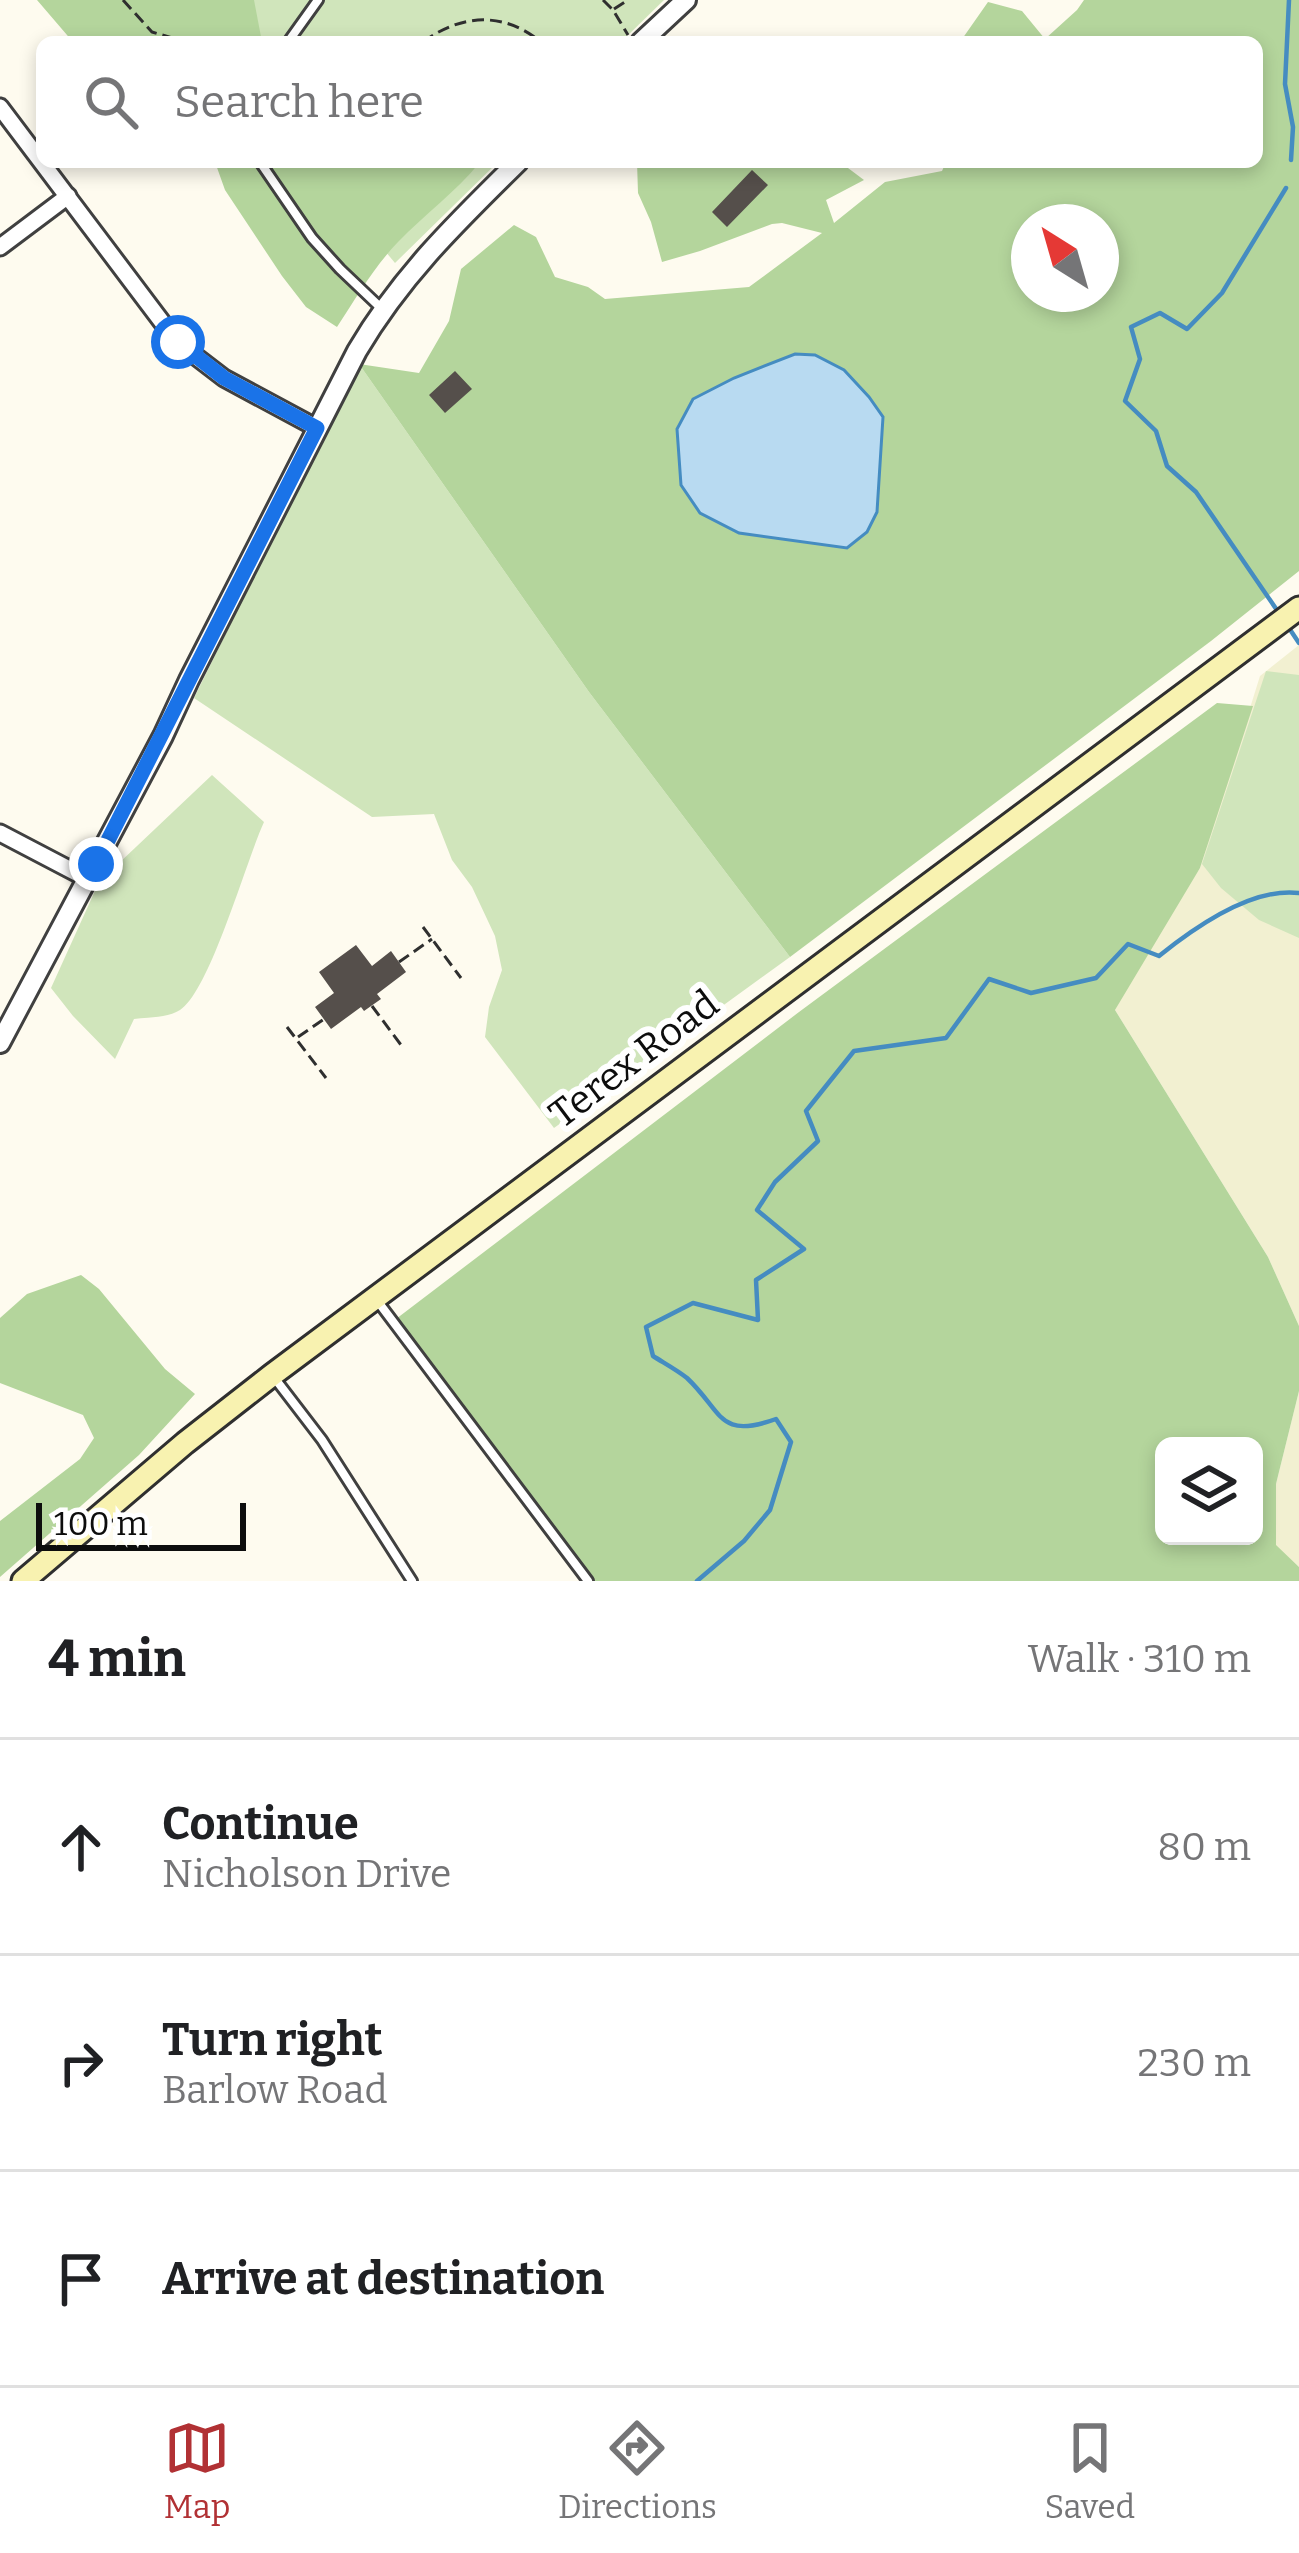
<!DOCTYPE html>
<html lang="en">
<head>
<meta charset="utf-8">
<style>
  :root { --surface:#fff; --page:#f2f2f2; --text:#202124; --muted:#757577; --line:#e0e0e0; --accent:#b13134 }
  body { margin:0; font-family:Bitter,serif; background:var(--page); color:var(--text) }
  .controls { position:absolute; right:36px; bottom:36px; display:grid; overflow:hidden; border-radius:18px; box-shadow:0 6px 18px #0003 }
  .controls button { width:108px; height:108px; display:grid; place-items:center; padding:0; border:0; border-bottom:3px solid var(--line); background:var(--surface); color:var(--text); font:60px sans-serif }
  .compass { position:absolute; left:1011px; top:204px; width:108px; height:108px; border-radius:50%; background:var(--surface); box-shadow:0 6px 18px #0003; rotate:323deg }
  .scale { position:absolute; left:36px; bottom:30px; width:210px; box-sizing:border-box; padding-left:12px; border:6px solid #0d0d0d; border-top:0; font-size:33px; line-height:42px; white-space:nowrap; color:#0d0d0d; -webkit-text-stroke:9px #fff; paint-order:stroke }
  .stop { position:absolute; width:36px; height:36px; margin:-27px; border:9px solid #1a73e8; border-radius:50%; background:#fff }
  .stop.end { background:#1a73e8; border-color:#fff; box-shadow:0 3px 12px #0008 }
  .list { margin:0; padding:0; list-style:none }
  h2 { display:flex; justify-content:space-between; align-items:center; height:156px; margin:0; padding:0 48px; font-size:51px }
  h2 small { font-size:39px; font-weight:400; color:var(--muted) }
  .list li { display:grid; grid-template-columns:78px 1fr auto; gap:36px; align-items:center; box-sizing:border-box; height:216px; padding:0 48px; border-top:3px solid var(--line) }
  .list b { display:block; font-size:45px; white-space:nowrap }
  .list p { margin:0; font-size:39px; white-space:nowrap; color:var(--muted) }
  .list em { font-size:39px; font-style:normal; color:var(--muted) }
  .icon { flex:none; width:66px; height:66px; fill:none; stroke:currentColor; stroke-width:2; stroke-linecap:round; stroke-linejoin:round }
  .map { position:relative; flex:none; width:1299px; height:1581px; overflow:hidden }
  .search { position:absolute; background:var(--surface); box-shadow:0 6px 18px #0003; left:36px; right:36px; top:36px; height:132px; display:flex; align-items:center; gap:30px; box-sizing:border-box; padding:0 42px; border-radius:18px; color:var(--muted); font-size:45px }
  .sheet { height:804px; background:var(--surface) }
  nav { display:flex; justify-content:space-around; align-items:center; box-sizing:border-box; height:168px; border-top:3px solid var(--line); background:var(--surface); font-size:33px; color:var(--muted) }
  nav a { display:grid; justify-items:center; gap:6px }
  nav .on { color:var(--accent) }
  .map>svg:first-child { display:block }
  .farmland { fill:#f2f0d1 }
  .green { fill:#d0e5bb }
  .forest { fill:#b4d59c; fill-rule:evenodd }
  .water { fill:#b8daf1; stroke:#458cc1; stroke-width:3 }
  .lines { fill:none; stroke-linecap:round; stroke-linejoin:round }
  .stream { stroke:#458cc1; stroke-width:4.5 }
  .building { fill:#554f4b }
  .service-casing { stroke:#404040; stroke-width:14 }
  .minor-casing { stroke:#404040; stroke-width:21 }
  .tertiary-casing { stroke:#404040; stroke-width:24 }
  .secondary-casing { stroke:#2f2f2f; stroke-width:27 }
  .path { stroke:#2f2f2f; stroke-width:3; stroke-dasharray:12 6; stroke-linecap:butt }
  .service { stroke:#fff; stroke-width:8 }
  .minor { stroke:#fff; stroke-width:15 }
  .tertiary { stroke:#fff; stroke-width:18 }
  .secondary { stroke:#f8f2b0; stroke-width:21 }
  .route { stroke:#1a73e8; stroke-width:15 }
  .labels { text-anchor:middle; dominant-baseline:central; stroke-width:12; stroke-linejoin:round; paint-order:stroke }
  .street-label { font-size:39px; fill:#0d0d0d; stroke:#fff }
</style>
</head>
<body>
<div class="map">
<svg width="1299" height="1581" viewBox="0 0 1299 1581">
  <rect width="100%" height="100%" fill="#fefbef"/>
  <!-- farmland -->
  <path class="farmland" d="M1299 645V1326L1268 1257 1115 1010 1138 962 1200 868 1260 676Z
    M1299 1391V1567L1276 1546V1484Z"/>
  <!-- green -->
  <path class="green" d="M178 0H664L621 42H212Z
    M311 162H498L395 263Z
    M359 364 589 692 790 957 554 1128 485 1037 489 1007 502 970 495 936 472 887 452 860 434 814 372 817 194 698Z
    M1266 671 1299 675V938L1259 920 1221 888 1202 864Z
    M212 775 264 822C246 861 210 991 180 1010 168 1018 148 1017 134 1019L115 1059 73 1016 51 988 99 882Z"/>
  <!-- forest -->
  <path class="forest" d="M37 0H254L262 42H73Z
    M1084 0H1299V571L1211 641 790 957 589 692 359 364 419 373 449 321 461 269 514 225 536 237 555 277 588 287 605 299 749 287 822 233 782 223 772 224 700 251 662 262 651 222 638 193 637 162H840L864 180 826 200 834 223 885 182 942 171 946 162H1257V42H960L988 2 1022 11 1045 39 1077 10ZM1029 222H1101V294H1029Z
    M215 162H480C456 192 425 214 398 242 374 267 356 298 337 327L306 307 282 276 225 190Z
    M1217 703 1253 706 1200 868 1115 1010 1268 1257 1299 1326V1391L1276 1484V1545L1299 1567V1581H589L396 1319 799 1012ZM1164 1446H1254V1536H1164Z
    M81 1275 99 1289 165 1369 195 1394 139 1455 0 1577V1521L80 1459 94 1438 83 1415 0 1383V1318L27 1294Z"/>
  <!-- water -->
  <path class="water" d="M795 354 815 355 844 370 869 397 883 417 877 512 867 532 847 548 739 533 700 513 681 485 677 429 693 399 734 378Z"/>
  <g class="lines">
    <!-- stream -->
    <path class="stream" d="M1289 0 1285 84 1293 127 1291 160
      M1281 616 1196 492 1167 466 1156 431 1125 401 1140 359 1131 327 1160 313 1187 329 1222 293 1286 188
      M1287 625 1299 643
      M697 1581 744 1541 770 1510 791 1442 776 1419C718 1440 723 1412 687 1378 677 1370 664 1363 653 1356L646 1327 693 1303 758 1320 756 1280 804 1249 757 1210 775 1182 818 1141 806 1111 854 1051 946 1038 989 979 1031 993 1096 978 1128 944 1159 956C1195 927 1252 887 1299 893"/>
  </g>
  <!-- building -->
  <path class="building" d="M752 170 768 185 727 227 712 212Z
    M455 371 472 389 445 413 429 395Z
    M356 945 372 966 391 951 406 972 377 994 381 999 364 1011 361 1007 331 1029 315 1007 334 993 319 972Z"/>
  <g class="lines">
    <!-- service casing -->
    <g class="service-casing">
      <path id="service" d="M288 42 318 0
        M260 162 312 238 340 269 381 308
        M376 1299 588 1581
        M273 1376 322 1440 412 1581"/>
    </g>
    <!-- minor casing -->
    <g class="minor-casing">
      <path id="minor" d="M0 107 177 342 224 378 317 428
        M0 247 68 196
        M0 833 88 879"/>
    </g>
    <!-- tertiary casing -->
    <g class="tertiary-casing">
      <path id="tertiary" d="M641 42 686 0
        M0 1043 163 736 189 680 357 351C401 276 457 222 518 162"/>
    </g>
    <!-- secondary casing -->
    <g class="secondary-casing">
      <path id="secondary" d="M23 1581 185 1443 272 1375 1299 608"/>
    </g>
    <!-- path -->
    <path class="path" d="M123 0 152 32 186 42
      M603 0 613 10 628 35
      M614 9 628 0
      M423 42C461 14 503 11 541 42
      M423 927 461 978
      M399 962 432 939
      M372 1006 404 1049
      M287 1027 326 1078
      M298 1037 324 1019"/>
    <!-- service -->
    <use href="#service" class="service"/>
    <!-- minor -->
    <use href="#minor" class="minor"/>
    <!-- tertiary -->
    <use href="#tertiary" class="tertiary"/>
    <!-- secondary -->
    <use href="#secondary" class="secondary"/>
  </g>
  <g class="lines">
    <!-- route -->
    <path class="route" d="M96 864 317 428 224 378 178 342"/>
  </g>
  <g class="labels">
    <!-- street labels -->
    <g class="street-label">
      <text transform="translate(634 1059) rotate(-37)">Terex Road</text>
    </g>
  </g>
</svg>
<div class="controls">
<button><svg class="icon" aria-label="layers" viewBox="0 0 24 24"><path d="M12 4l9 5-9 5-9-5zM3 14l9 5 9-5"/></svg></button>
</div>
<svg class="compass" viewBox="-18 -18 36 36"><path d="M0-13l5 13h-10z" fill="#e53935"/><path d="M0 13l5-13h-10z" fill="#757577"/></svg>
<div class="scale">100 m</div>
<div class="stop" style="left:178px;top:342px"></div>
<div class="stop end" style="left:96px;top:864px"></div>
<div class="search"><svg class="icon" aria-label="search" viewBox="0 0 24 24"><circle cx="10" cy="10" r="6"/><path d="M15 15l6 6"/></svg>Search here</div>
</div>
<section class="sheet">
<h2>4 min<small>Walk · 310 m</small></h2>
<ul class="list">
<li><svg class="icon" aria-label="ahead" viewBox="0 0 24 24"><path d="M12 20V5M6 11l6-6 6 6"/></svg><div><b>Continue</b><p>Nicholson Drive</p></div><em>80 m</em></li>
<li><svg class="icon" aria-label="right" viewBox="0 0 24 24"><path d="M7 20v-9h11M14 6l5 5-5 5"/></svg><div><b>Turn right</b><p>Barlow Road</p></div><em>230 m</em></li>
<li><svg class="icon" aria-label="arrive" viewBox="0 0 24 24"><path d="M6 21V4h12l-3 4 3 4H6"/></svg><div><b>Arrive at destination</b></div></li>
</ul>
</section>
<nav>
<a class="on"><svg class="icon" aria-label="map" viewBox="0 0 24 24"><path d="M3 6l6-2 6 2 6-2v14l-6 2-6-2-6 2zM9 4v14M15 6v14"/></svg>Map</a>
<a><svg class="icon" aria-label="directions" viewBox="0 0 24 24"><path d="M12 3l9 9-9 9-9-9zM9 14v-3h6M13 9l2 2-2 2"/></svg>Directions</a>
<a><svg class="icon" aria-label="saved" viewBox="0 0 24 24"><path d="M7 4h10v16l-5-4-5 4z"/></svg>Saved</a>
</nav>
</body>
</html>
